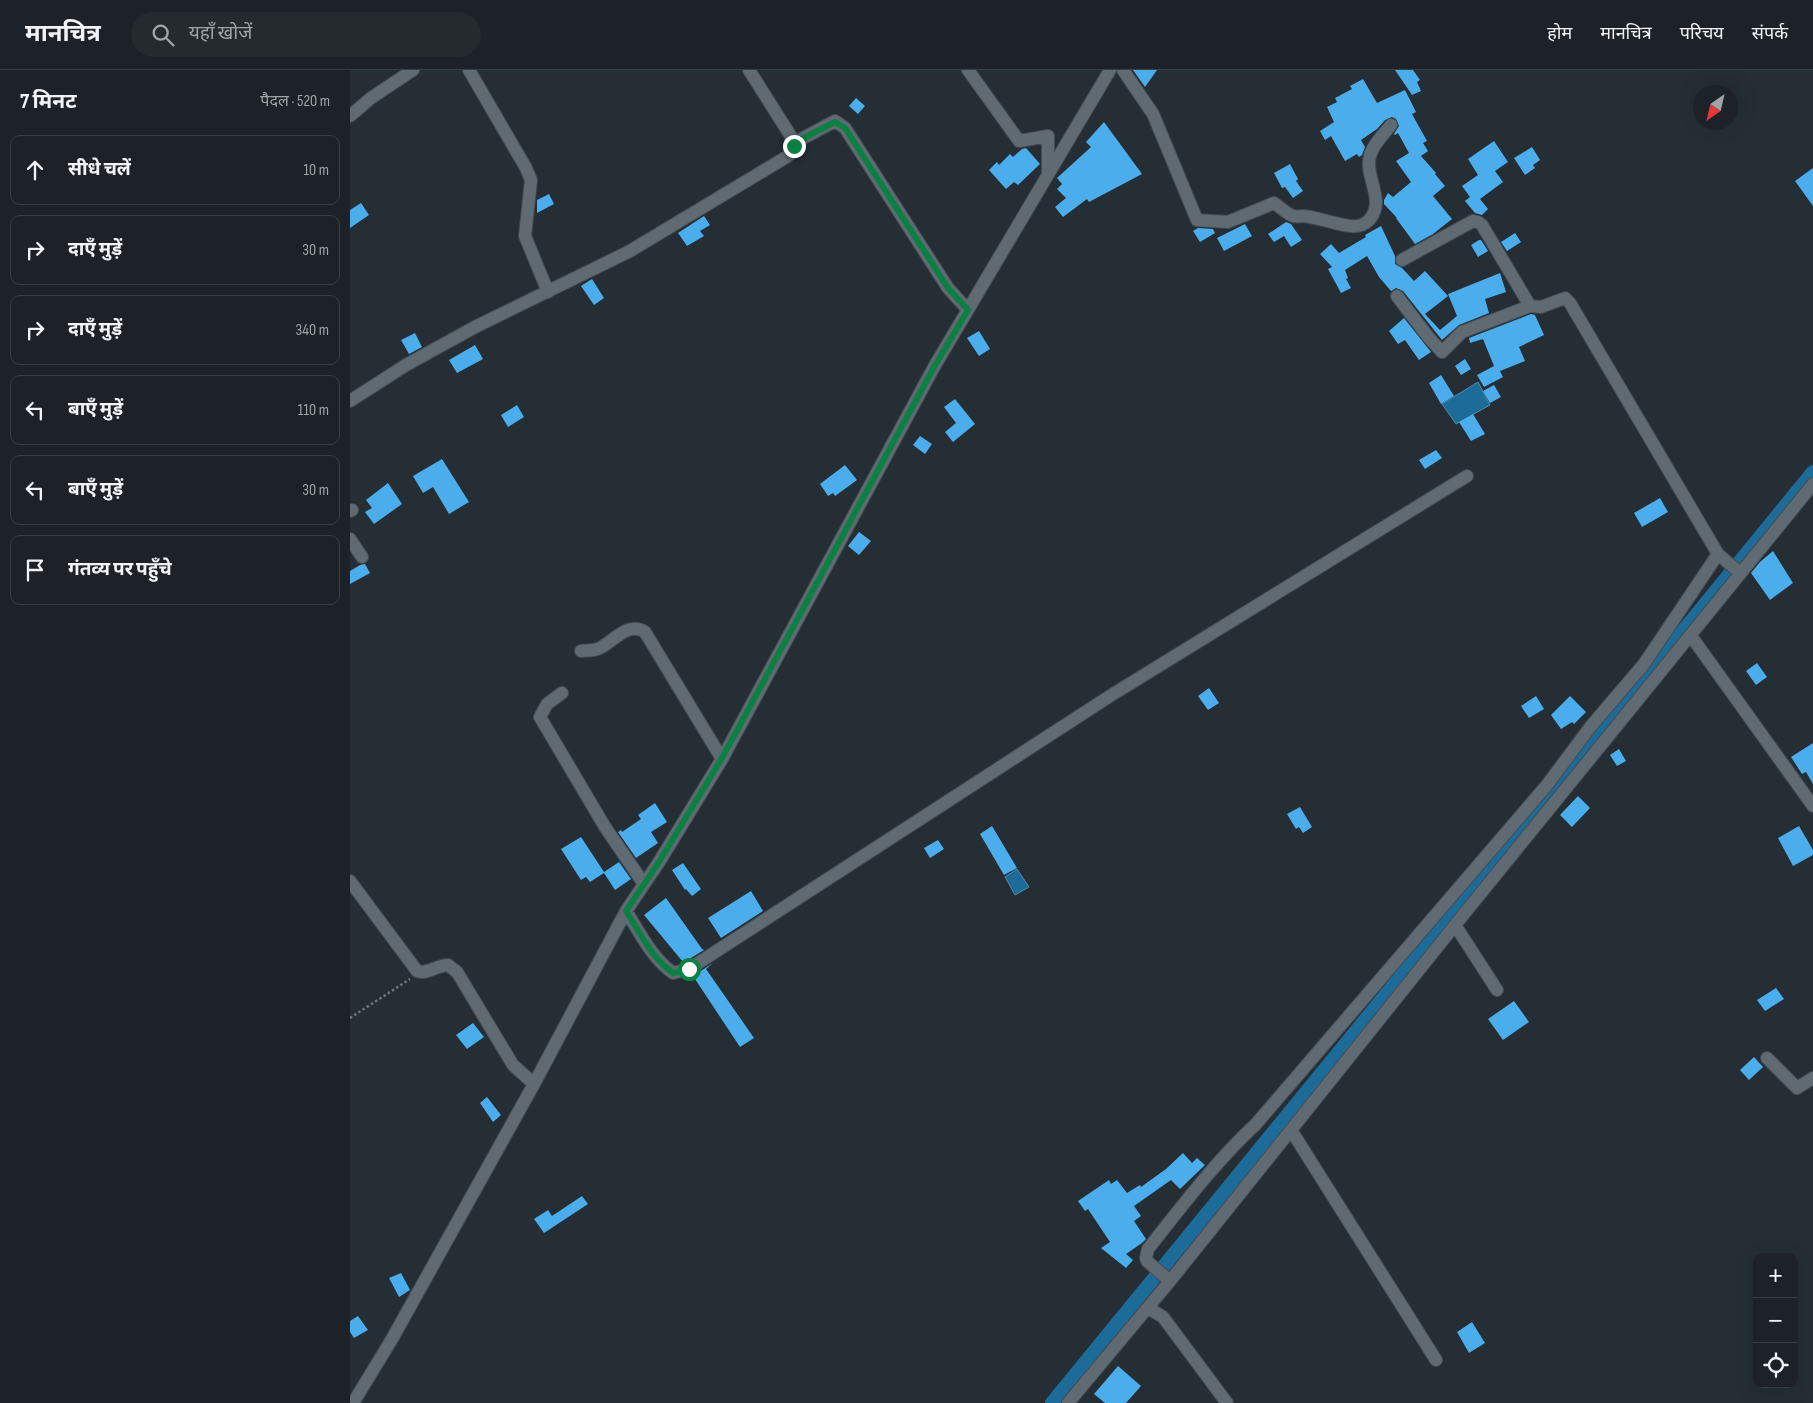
<!DOCTYPE html>
<html lang="hi">
<head>
<meta charset="utf-8">
<style>
  :root { --surface:#1c2227; --page:#252a2f; --text:#f1f3f6; --muted:#a0a4a7; --line:#3a3f44 }
  body { margin:0; font-family:"Sofia Sans Condensed","Noto Sans Devanagari",sans-serif; background:var(--page); color:var(--text) }
  .controls { position:absolute; right:15px; bottom:15px; display:grid; overflow:hidden; border-radius:10px; box-shadow:0 5px 20px #0002 }
  .controls button { width:45px; height:45px; display:grid; place-items:center; padding:0; border:0; border-bottom:1px solid var(--line); background:var(--surface); color:var(--text); font:25px sans-serif }
  .compass { position:absolute; left:1343px; top:15px; width:45px; height:45px; border-radius:50%; background:var(--surface); box-shadow:0 5px 20px #0002; rotate:214deg }
  .stop { position:absolute; width:15px; height:15px; margin:-11px; border:4px solid #0b8043; border-radius:50%; background:#fff }
  .stop.end { background:#0b8043; border-color:#fff; box-shadow:0 1px 5px #0008 }
  .list { margin:0; padding:0; list-style:none }
  h2 { display:flex; justify-content:space-between; align-items:center; height:65px; margin:0; padding:0 20px; font-size:21px }
  h2 small { font-size:16px; font-weight:400; color:var(--muted) }
  .list li { display:grid; grid-template-columns:32px 1fr auto; gap:15px; align-items:center; box-sizing:border-box; height:70px; margin:0 10px 10px; padding:0 10px; border:1px solid var(--line); border-radius:10px }
  .list b { display:block; font-size:19px; white-space:nowrap }
  .list em { font-size:16px; font-style:normal; color:var(--muted) }
  .icon { flex:none; width:28px; height:28px; fill:none; stroke:currentColor; stroke-width:2; stroke-linecap:round; stroke-linejoin:round }
  .map { position:relative; flex:none; width:1463px; height:1333px; overflow:hidden }
  header { display:flex; align-items:center; gap:30px; box-sizing:border-box; height:70px; padding:0 25px; background:var(--surface); border-bottom:1px solid var(--line) }
  header strong { font-size:24px }
  nav { display:flex; gap:28px; margin-inline-start:auto; font-size:18px }
  .search { width:350px; height:45px; background:var(--page); display:flex; align-items:center; gap:12px; box-sizing:border-box; padding:0 18px; border-radius:28px; color:var(--muted); font-size:19px }
  main { display:flex }
  aside { flex:1; background:var(--surface) }
  .map>svg:first-child { display:block }
  .water { fill:#1d6b99; stroke:#528aac }
  .lines { fill:none; stroke-linecap:round; stroke-linejoin:round }
  .canal { stroke:#1d6b99; stroke-width:14 }
  .building { fill:#4badec }
  .minor-casing { stroke:#444b51; stroke-width:14 }
  .path { stroke:#6e767b; stroke-width:2.5; stroke-dasharray:2.5 2.5; stroke-linecap:butt }
  .minor { stroke:#606a72; stroke-width:12 }
  .route { stroke:#0b8043; stroke-width:6 }
</style>
</head>
<body>
<header>
<strong>मानचित्र</strong>
<div class="search"><svg class="icon" aria-label="search" viewBox="0 0 24 24"><circle cx="10" cy="10" r="6"/><path d="M15 15l6 6"/></svg>यहाँ खोजें</div>
<nav><a>होम</a><a>मानचित्र</a><a>परिचय</a><a>संपर्क</a></nav>
</header>
<main>
<aside>
<h2>7 मिनट<small>पैदल · 520 m</small></h2>
<ul class="list">
<li><svg class="icon" aria-label="ahead" viewBox="0 0 24 24"><path d="M12 20V5M6 11l6-6 6 6"/></svg><div><b>सीधे चलें</b></div><em>10 m</em></li>
<li><svg class="icon" aria-label="right" viewBox="0 0 24 24"><path d="M7 20v-9h11M14 6l5 5-5 5"/></svg><div><b>दाएँ मुड़ें</b></div><em>30 m</em></li>
<li><svg class="icon" aria-label="right" viewBox="0 0 24 24"><path d="M7 20v-9h11M14 6l5 5-5 5"/></svg><div><b>दाएँ मुड़ें</b></div><em>340 m</em></li>
<li><svg class="icon" aria-label="left" viewBox="0 0 24 24"><path d="M17 20v-9H6M10 6l-5 5 5 5"/></svg><div><b>बाएँ मुड़ें</b></div><em>110 m</em></li>
<li><svg class="icon" aria-label="left" viewBox="0 0 24 24"><path d="M17 20v-9H6M10 6l-5 5 5 5"/></svg><div><b>बाएँ मुड़ें</b></div><em>30 m</em></li>
<li><svg class="icon" aria-label="arrive" viewBox="0 0 24 24"><path d="M6 21V4h12l-3 4 3 4H6"/></svg><div><b>गंतव्य पर पहुँचे</b></div></li>
</ul>
</aside>
<div class="map">
<svg width="1463" height="1333" viewBox="0 0 1463 1333">
  <rect width="100%" height="100%" fill="#252e34"/>
  <!-- water -->
  <path class="water" d="M1128 312 1140 335 1106 354 1092 334Z
    M667 799 679 817 665 825 655 807Z"/>
  <g class="lines">
    <!-- canal -->
    <path class="canal" d="M702 1333 1463 402"/>
  </g>
  <!-- building -->
  <path class="building" d="M783 0H807L795 17Z
    M1045 0H1063L1070 10 1067 12 1071 21 1062 25Z
    M1013 9 1027 33 1055 20 1066 42 1062 44 1077 71 1073 73 1078 81 1071 86 1086 103 1085 104 1095 116 1083 126 1102 149 1083 164 1065 174 1046 148H1047L1034 134V130L1038 123 1043 127 1061 112 1046 91 1059 83 1048 63 1045 65 1044 64 1049 56 1046 49 1042 47 1035 50 1027 59 1011 70 1015 77 1012 85 1009 87 1007 84 995 91 981 66 975 70 970 61 984 52 977 37 987 32 985 28 1002 19 1000 16Z
    M506 28 515 36 508 44 499 36Z
    M754 52 792 104 739 132 737 129 713 147 705 137 716 128 707 119 712 114 707 108 741 77 736 72Z
    M1144 71 1158 92 1145 101 1153 112 1130 129 1138 139 1132 145 1125 143 1115 131 1120 127 1112 116 1128 105 1118 89Z
    M1182 77 1190 90 1183 95 1185 98 1175 105 1164 88Z
    M676 78 690 94 668 115 664 112 656 119 639 100 647 92 649 95 660 84 663 87 672 79Z
    M940 94 948 109 946 111 953 121 943 128 935 117 932 118 924 103Z
    M1463 98V136L1445 111Z
    M199 124 204 134 187 143V130Z
    M11 133 19 145 0 158V140Z
    M354 146 360 155 350 161 354 166 337 176 328 163Z
    M936 152 941 154 952 170 941 177 934 166 924 172 918 164Z
    M895 154 902 166 874 181 867 168Z
    M1031 156 1045 186V194L1052 198 1064 211 1075 201 1098 226 1075 244 1090 260 1107 246 1098 224 1150 203 1156 222 1135 229 1139 243 1109 255 1092 270 1053 221 1046 218 1041 221 1029 207 1017 186 995 200 998 208 996 209 1001 218 991 223 978 199 982 197 970 184 981 174 989 183 1016 167 1015 165Z
    M848 158 863 159 865 163 850 172 843 161Z
    M1165 163 1171 172 1157 181 1151 172Z
    M1129 170H1131L1138 181 1128 187 1121 175Z
    M242 209 254 228 244 235 231 216Z
    M1181 244 1185 245 1194 265 1169 277 1175 291 1150 301 1153 307 1134 317 1127 305 1144 296 1133 269 1120 273 1119 268Z
    M1054 248 1081 282 1069 290 1055 270 1048 274 1039 261Z
    M629 261 640 279 629 286 617 268Z
    M65 263 72 277 59 284 51 270Z
    M125 275 133 289 107 303 99 290Z
    M1115 289 1121 299 1111 305 1105 296Z
    M1091 305 1104 326 1091 334 1079 313Z
    M1144 315 1151 327 1140 333 1133 321Z
    M605 329 625 354 603 372 595 362 606 353 594 337Z
    M167 335 174 347 158 357 151 345Z
    M1123 344 1135 364 1121 371 1109 352Z
    M570 366 582 374 575 384 563 375Z
    M1086 380 1092 388 1075 399 1069 390Z
    M92 389 119 432 99 444 83 417 73 423 63 406Z
    M495 395 507 410 485 426 483 423 478 426 470 414Z
    M38 413 52 434 24 454 15 442 22 438 16 430Z
    M1310 428 1318 442 1292 457 1284 443Z
    M509 462 521 471 509 485 498 476Z
    M1423 481 1443 513 1420 530 1401 503 1410 492Z
    M15 494 20 503 0 514V501L10 495Z
    M1407 593 1417 607 1406 615 1396 601Z
    M859 618 869 633 858 640 848 626Z
    M1186 626 1194 639 1179 648 1171 636Z
    M1220 626 1236 642 1224 654 1222 652 1211 659 1201 645Z
    M1463 673V714L1456 702 1452 704 1441 687Z
    M1269 679 1276 691 1267 696 1260 685Z
    M1228 726 1240 738 1222 757 1210 745Z
    M305 733 317 752 301 762 308 773 286 788 268 762 271 760 272 762 291 749 288 745Z
    M950 737 962 757 953 763 949 757 946 759 937 744Z
    M642 756 667 798 654 805 630 764Z
    M1449 756 1463 780V785L1443 796 1428 768Z
    M231 767 254 802 269 792 281 809 265 820 254 803 240 812 236 807 231 810 211 779Z
    M588 770 594 779 580 788 574 778Z
    M333 793 351 819 342 826 336 819 335 820 322 800Z
    M401 821 413 841 371 868 358 848Z
    M316 828 352 879 354 880 336 891 333 892 294 845Z
    M363 893 356 899 404 968 390 977 343 906Z
    M1426 918 1434 929 1415 941 1407 930Z
    M1164 931 1179 952 1153 970 1138 949Z
    M123 953 134 967 117 979 106 965Z
    M1404 987 1413 997 1399 1010 1390 1000Z
    M137 1027 151 1045 143 1052 130 1033Z
    M833 1083 842 1093 847 1088 855 1095 830 1119 821 1110 784 1136 791 1146 784 1151 796 1169 792 1173 776 1184 783 1190 776 1198 751 1178 760 1172 738 1139 735 1141 728 1131 759 1110 761 1114 767 1110 777 1123 790 1115 791 1117 816 1099Z
    M232 1126 238 1134 194 1163 184 1149 198 1140 202 1146Z
    M51 1203 60 1220 49 1227 39 1208Z
    M8 1246 18 1260 4 1268 0 1262V1251Z
    M1122 1252 1135 1273 1119 1283 1107 1262Z
    M768 1296 791 1316 776 1333H755L744 1324Z"/>
  <g class="lines">
    <!-- minor casing -->
    <g class="minor-casing">
      <path id="minor" d="M119 0 176 98 181 110 175 166 198 222
        M618 0 669 71 698 66V103
        M773 0 803 44 847 150 878 152 924 133C930 137 937 144 943 146 946 147 951 146 954 146 963 147 972 150 981 152 994 155 1010 161 1020 149 1036 130 1014 107 1020 86 1023 74 1034 64 1041 55
        M0 46 21 28 63 0
        M444 73 485 51 495 58 598 218 618 240
        M1052 190 1123 151 1128 152 1132 155 1180 236 1191 237 1215 228 1220 233 1368 484 1390 503
        M1047 226 1079 268 1092 282 1112 262 1180 236
        M0 331 56 295 125 257 280 181 438 86 442 83 445 76 442 68 399 0
        M0 441 2 440
        M0 469 12 487
        M1341 566 1463 736
        M231 581C238 580 245 581 250 578 265 570 279 551 295 562L372 689
        M212 623 197 634 190 647 255 757 294 814
        M0 811 67 901C77 905 87 895 98 895L107 902 163 995 184 1014
        M276 841C290 863 302 888 323 903L339 899 760 626 1117 406
        M1105 855 1147 920
        M1417 988 1447 1018 1463 1008
        M941 1060 1086 1290
        M820 1211 797 1191 796 1188 798 1179C832 1136 866 1091 906 1054L1197 715 1241 656 1294 594 1368 484
        M798 1238 813 1247 877 1333
        M3 1333 42 1269 184 1014 276 841 309 792 372 689 584 297 760 0
        M718 1333 820 1211 1105 855 1463 414"/>
    </g>
    <!-- path -->
    <path class="path" d="M0 948 60 909"/>
    <!-- minor -->
    <use href="#minor" class="minor"/>
  </g>
  <g class="lines">
    <!-- route -->
    <path class="route" d="M339 899 323 903C302 888 290 863 276 841L309 792 372 688 584 297 618 240 598 218 495 58 485 52 444 73V76"/>
  </g>
</svg>
<div class="controls">
<button>+</button>
<button>−</button>
<button><svg class="icon" aria-label="locate" viewBox="0 0 24 24"><circle cx="12" cy="12" r="6"/><path d="M12 2v4M12 18v4M2 12h4M18 12h4"/></svg></button>
</div>
<svg class="compass" viewBox="-18 -18 36 36"><path d="M0-13l5 13h-10z" fill="#e53935"/><path d="M0 13l5-13h-10z" fill="#a0a4a7"/></svg>
<div class="stop" style="left:339px;top:899px"></div>
<div class="stop end" style="left:444px;top:76px"></div>
</div>
</main>
</body>
</html>
